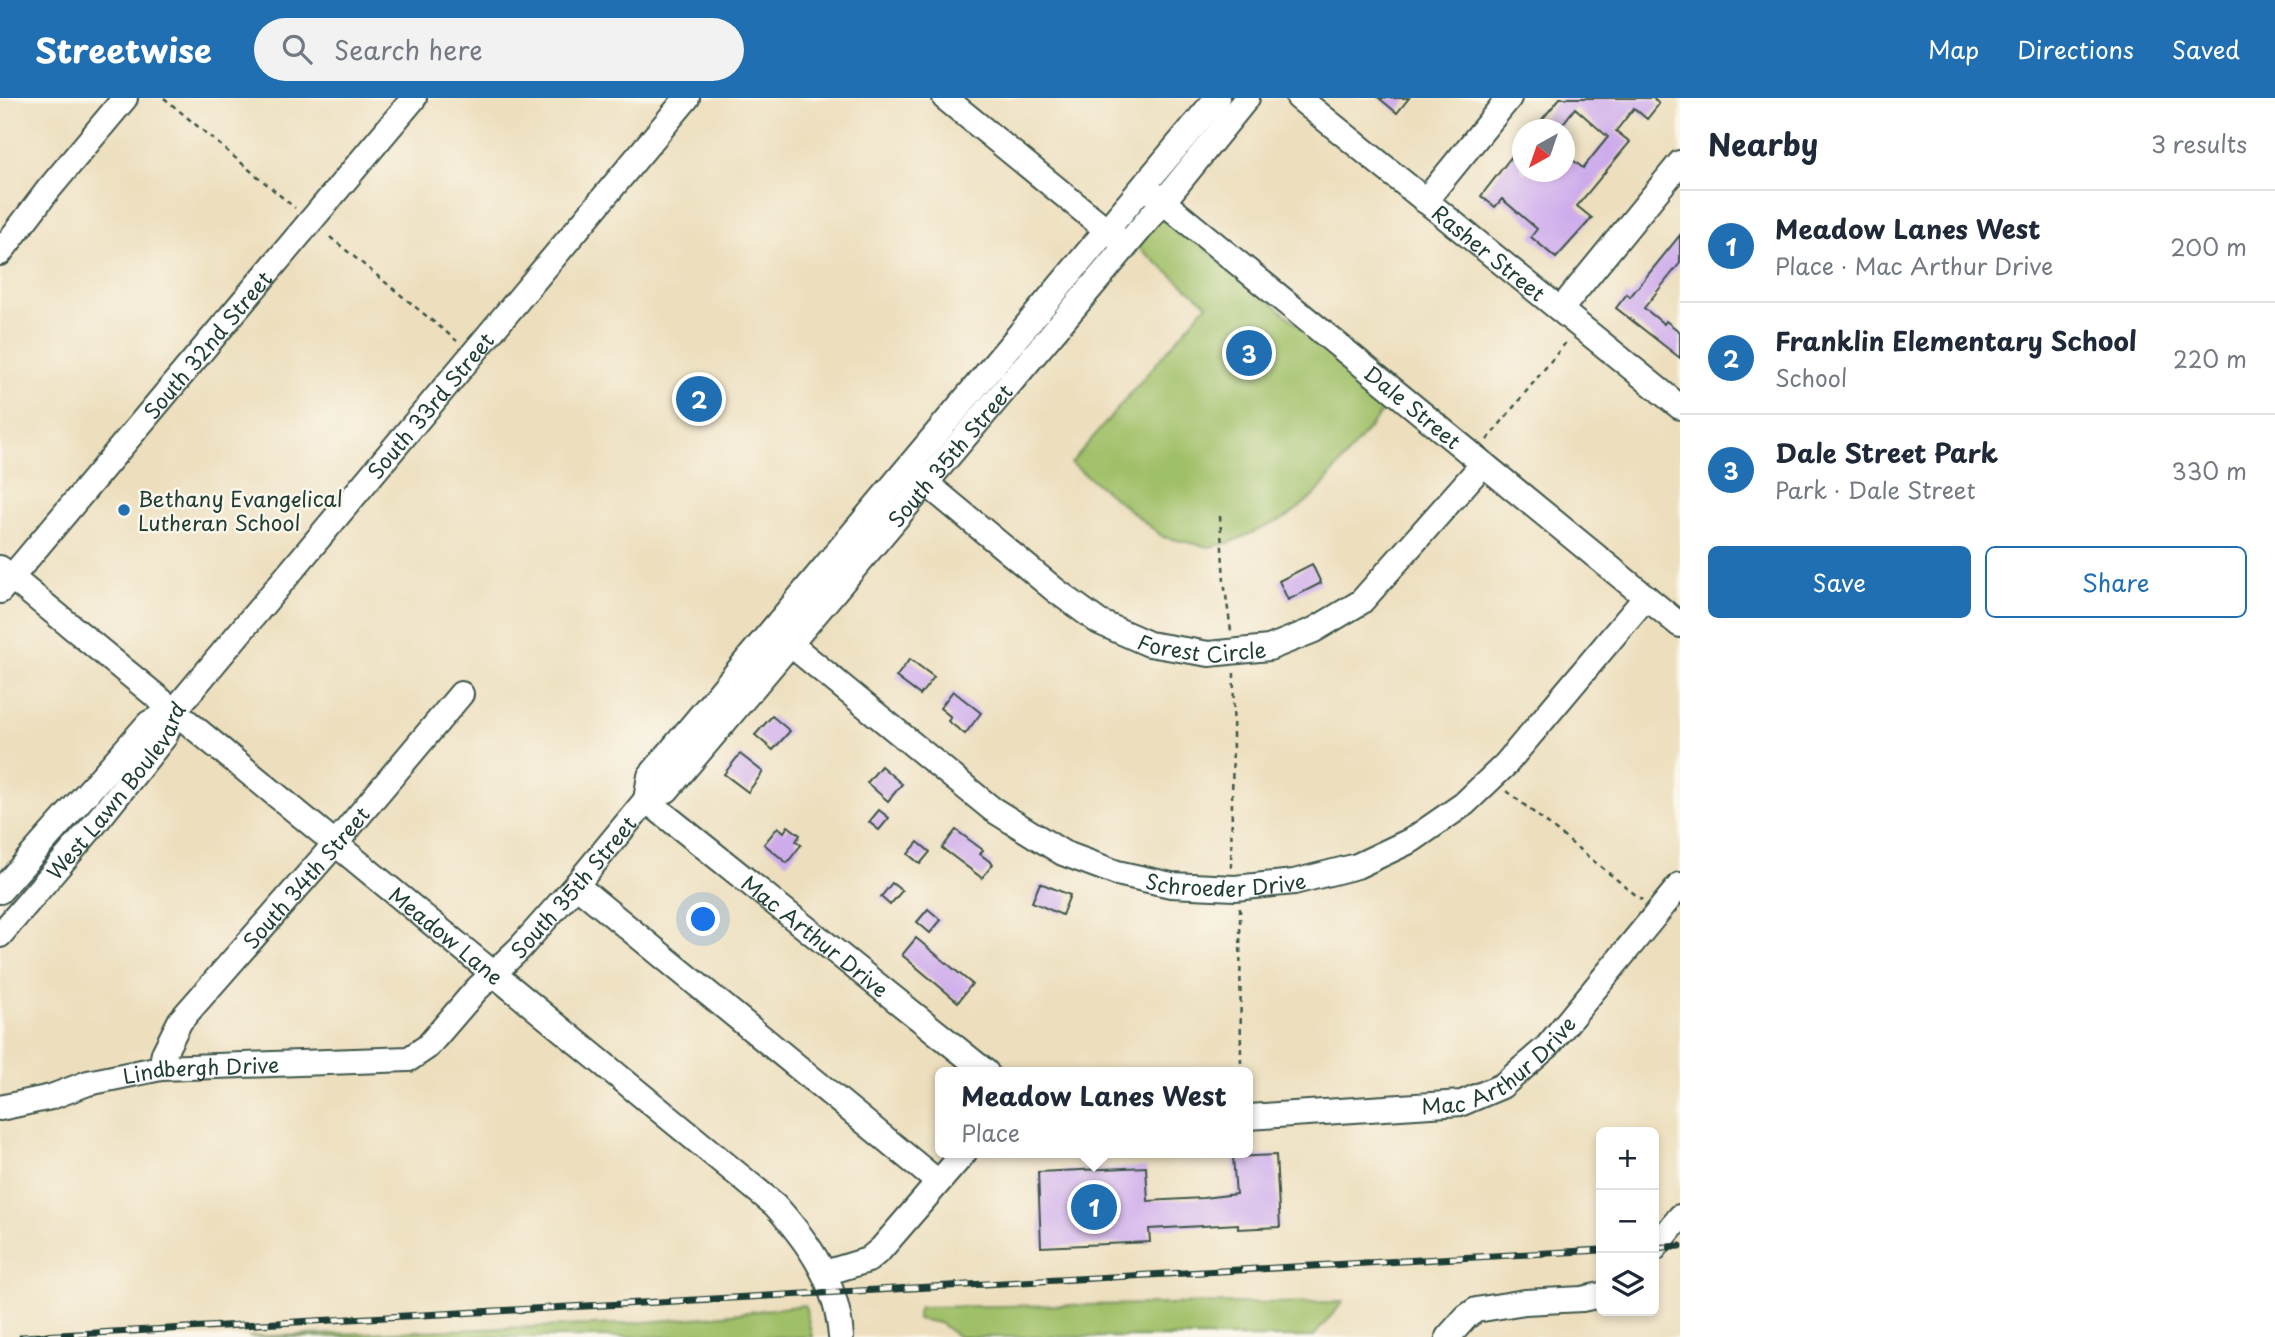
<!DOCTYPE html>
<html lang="en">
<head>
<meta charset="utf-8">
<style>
  :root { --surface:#fff; --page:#f2f2f3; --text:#1f2937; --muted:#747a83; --line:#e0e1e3; --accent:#1f6fb2 }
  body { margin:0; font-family:"Playpen Sans",sans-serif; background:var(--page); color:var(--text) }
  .controls { position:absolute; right:21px; bottom:21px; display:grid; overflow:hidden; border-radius:10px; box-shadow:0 4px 10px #0003 }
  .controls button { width:63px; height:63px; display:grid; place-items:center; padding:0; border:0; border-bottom:2px solid var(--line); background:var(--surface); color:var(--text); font:35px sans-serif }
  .compass { position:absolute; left:1512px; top:21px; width:63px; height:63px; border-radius:50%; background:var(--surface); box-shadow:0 4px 10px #0003; rotate:220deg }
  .you { position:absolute; left:704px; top:822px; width:24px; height:24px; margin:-18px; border:5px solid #fff; border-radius:50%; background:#1a73e8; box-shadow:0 0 0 10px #1a73e833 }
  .badge { display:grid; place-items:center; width:46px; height:46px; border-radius:50%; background:var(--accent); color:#fff; font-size:23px; font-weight:700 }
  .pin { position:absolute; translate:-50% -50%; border:4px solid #fff; box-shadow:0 2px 7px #0006 }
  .popup { position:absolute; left:935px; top:969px; width:318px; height:91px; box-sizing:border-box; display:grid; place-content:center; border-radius:10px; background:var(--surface); filter:drop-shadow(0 2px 5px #0005); font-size:23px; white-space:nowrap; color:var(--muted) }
  .popup b { font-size:26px; color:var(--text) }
  .popup::after { content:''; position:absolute; left:50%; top:100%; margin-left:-14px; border:14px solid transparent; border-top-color:var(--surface) }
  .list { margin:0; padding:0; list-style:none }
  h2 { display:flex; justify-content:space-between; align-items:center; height:91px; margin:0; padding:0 28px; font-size:30px }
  h2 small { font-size:23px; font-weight:400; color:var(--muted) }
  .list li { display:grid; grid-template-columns:46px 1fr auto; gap:21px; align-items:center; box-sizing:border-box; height:112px; padding:0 28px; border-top:2px solid var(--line) }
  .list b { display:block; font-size:26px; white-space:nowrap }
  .list p { margin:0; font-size:23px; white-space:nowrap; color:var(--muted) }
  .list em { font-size:23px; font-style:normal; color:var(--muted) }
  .actions { display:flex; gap:14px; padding:21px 28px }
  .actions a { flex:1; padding:16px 0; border:2px solid var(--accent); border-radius:10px; text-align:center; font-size:24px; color:var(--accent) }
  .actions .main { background:var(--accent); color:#fff }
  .icon { flex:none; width:38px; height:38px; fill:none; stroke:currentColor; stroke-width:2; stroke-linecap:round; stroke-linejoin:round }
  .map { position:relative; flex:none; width:1680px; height:1239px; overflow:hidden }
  header { display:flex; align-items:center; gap:42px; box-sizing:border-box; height:98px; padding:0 35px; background:var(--accent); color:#fff }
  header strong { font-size:33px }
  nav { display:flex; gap:38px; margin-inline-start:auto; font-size:24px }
  .search { width:490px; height:63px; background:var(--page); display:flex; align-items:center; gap:18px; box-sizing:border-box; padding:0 24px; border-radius:38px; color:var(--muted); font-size:26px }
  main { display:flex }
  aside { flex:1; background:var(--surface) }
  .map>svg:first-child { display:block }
  .green { fill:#a0c068; stroke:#607e4e; stroke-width:2 }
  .building { fill:#ceacec }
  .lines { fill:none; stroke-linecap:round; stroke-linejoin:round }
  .minor-casing { stroke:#3e5549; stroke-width:28 }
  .path { stroke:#3e5549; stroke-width:2.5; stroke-dasharray:5 5; stroke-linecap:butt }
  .minor { stroke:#fff; stroke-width:24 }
  .rail-casing { stroke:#1f3d34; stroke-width:7 }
  .rail { stroke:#fbf7ec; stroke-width:4.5; stroke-dasharray:13; stroke-linecap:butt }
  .poi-dot { fill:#1f6fb2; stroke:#fbf7ec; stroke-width:2.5 }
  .labels { text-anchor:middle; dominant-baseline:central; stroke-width:5; stroke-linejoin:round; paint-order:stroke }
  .street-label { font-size:21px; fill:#1f3d34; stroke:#fbf7ec }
  .poi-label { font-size:21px; fill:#1f3d34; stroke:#fbf7ec; text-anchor:start }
</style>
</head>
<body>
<header>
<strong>Streetwise</strong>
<div class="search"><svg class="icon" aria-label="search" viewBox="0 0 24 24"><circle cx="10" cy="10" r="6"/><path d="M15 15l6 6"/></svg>Search here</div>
<nav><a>Map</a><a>Directions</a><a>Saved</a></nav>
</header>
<main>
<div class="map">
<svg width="1680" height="1239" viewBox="0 0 1680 1239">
  <rect width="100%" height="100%" fill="#fbf7ec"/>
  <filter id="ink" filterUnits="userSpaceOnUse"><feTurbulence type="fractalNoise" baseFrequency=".0143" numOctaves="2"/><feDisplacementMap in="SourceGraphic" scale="14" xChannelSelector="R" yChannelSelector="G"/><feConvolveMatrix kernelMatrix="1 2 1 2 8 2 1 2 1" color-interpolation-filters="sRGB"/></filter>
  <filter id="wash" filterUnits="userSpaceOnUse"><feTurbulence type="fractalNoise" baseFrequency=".00686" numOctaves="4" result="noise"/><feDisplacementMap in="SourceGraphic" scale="28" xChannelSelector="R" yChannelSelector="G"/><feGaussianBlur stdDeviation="1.57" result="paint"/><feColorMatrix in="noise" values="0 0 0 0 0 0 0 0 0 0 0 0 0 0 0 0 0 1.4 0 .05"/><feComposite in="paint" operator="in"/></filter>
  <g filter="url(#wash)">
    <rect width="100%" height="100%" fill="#eddfbe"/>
    <!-- green -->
    <path class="green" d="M1159 120 1170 121 1391 303 1315 397 1286 420 1229 445 1209 449 1163 439 1071 365 1207 206 1135 147Z
      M1343 1204 1313 1239H959L939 1225 917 1221 919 1209Z
      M805 1207 812 1239H248L620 1226 706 1219Z"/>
    <g id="blocks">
      <!-- building -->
      <path class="building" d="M1379 0H1409L1397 15Z
        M1560 0H1653L1659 6 1647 21 1634 10 1616 33 1630 44 1577 108 1592 120 1556 160 1531 139 1537 131 1502 101 1495 109 1481 98 1522 45V74H1564V55L1583 70 1608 39 1575 10 1558 32H1547L1539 25Z
        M1680 137V165L1644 210 1664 226 1666 223 1680 234V260L1616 210 1627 196 1630 199Z
        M1312 466 1321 485 1288 502 1279 483Z
        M910 561 934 579 920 597 896 579Z
        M953 593 981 615 965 636 948 623 951 619 940 610Z
        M772 618 790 633 773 652 755 637Z
        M740 656 763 674 748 694 724 676Z
        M881 668 902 686 888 703 867 685Z
        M879 712 889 720 879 732 869 724Z
        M788 728 800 737 796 743 801 747 787 765 764 746 778 729 784 734Z
        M956 732 983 752 980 756 993 766 982 780 942 750Z
        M918 744 930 754 920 766 908 756Z
        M892 785 902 793 890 807 881 799Z
        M1040 785 1070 797 1062 817 1032 804Z
        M928 811 941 822 930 835 917 824Z
        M916 840 972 886 958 904 902 857Z
        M1276 1057 1280 1129 1238 1131V1126L1149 1131 1150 1144 1041 1149 1038 1074 1146 1069 1148 1103 1203 1100 1236 1096 1233 1059Z"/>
    </g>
  </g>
  <g filter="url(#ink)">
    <use href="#blocks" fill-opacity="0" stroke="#3e5549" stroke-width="2"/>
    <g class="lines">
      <!-- minor casing -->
      <g class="minor-casing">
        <g id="minor">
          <path d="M945 0 1118 141"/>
          <path id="s1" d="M1299 0 1680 309"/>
          <path id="s2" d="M1150 93 1680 527"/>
          <path d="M1425 103 1509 0"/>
          <path d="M0 155 48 92 125 0"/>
          <path d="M1561 211 1680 65"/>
          <path id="s3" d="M914 375 1055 492 1099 524 1149 546 1209 556 1269 550 1314 532 1361 504 1483 366"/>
          <path id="s4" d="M0 470 775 1107C810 1146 837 1185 841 1239"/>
          <path id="s5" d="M0 493 414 0"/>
          <path id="s6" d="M773 532 992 711 1063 755 1117 775 1171 787 1235 790 1294 784 1357 768 1412 742 1464 706 1505 667 1646 499"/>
          <path d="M646 702 650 678 1217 0"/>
          <path id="s7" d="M646 702 986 974"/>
          <path d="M576 787 938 1084"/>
          <path d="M0 793 149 625 174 613"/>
          <path id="s8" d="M0 837 93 728 165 638 174 613 687 0"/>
          <path id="s9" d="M161 970 164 955 180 923 335 746 461 596"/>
          <path id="s10" d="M0 1010 51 999 88 985 161 970 409 961 427 949 476 892 520 850 576 787 646 702 667 692 1163 104 1247 0"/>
          <path id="s11" d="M1248 1019 1462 1005 1502 988 1547 949 1680 787"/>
          <path d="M1654 1151 1680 1119"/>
          <path d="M825 1175 868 1162 881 1151 964 1055"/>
          <path d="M1448 1239 1466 1219 1476 1212 1525 1204 1582 1201 1601 1197"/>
        </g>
      </g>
      <!-- path -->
      <path class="path" d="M164 0 295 110
        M330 139 457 243
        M1487 342 1567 243
        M1220 418 1224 483 1231 533
        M1507 693 1642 802
        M1231 770 1234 574
        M1240 810 1241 974"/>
      <!-- minor -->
      <use href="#minor" class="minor"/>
      <!-- rail casing -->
      <g class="rail-casing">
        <path id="rail" d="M1654 1150 1680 1148
          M22 1239 1601 1152"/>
      </g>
      <!-- rail -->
      <use href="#rail" class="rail"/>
    </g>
  </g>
  <!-- markers -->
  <circle class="poi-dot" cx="124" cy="412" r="7"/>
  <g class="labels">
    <!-- street labels -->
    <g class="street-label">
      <text stroke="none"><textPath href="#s1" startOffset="245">Rasher Street</textPath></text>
      <text stroke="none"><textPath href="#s5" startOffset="322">South 32nd Street</textPath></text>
      <text stroke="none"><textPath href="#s8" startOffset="684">South 33rd Street</textPath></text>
      <text stroke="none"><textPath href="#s2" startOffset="340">Dale Street</textPath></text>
      <text stroke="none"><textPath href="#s10" startOffset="1228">South 35th Street</textPath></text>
      <text stroke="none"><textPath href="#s3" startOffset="346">Forest Circle</textPath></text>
      <text stroke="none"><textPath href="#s8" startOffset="186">West Lawn Boulevard</textPath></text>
      <text stroke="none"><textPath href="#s6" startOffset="534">Schroeder Drive</textPath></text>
      <text stroke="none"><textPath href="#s9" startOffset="242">South 34th Street</textPath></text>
      <text stroke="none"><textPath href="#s10" startOffset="653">South 35th Street</textPath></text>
      <text stroke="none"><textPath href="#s4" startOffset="578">Meadow Lane</textPath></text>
      <text stroke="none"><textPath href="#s7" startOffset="217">Mac Arthur Drive</textPath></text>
      <text stroke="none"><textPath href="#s11" startOffset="264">Mac Arthur Drive</textPath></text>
      <text stroke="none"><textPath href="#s10" startOffset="206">Lindbergh Drive</textPath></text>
    </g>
    <!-- poi labels -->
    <g class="poi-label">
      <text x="138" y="400">Bethany Evangelical<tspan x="138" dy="24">Lutheran School</tspan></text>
    </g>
  </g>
</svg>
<div class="controls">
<button>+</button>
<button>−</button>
<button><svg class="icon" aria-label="layers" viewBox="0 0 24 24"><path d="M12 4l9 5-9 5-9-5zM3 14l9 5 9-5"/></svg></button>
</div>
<svg class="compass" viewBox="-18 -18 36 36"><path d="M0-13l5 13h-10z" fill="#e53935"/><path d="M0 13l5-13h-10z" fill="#747a83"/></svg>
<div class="you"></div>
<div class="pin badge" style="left:1094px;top:1109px">1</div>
<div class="popup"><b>Meadow Lanes West</b>Place</div>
<div class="pin badge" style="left:699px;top:301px">2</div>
<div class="pin badge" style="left:1249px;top:255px">3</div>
</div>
<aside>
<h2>Nearby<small>3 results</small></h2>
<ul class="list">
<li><span class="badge">1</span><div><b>Meadow Lanes West</b><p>Place · Mac Arthur Drive</p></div><em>200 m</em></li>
<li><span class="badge">2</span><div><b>Franklin Elementary School</b><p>School</p></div><em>220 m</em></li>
<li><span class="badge">3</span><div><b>Dale Street Park</b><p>Park · Dale Street</p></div><em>330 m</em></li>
</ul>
<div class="actions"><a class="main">Save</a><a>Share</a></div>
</aside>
</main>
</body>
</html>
